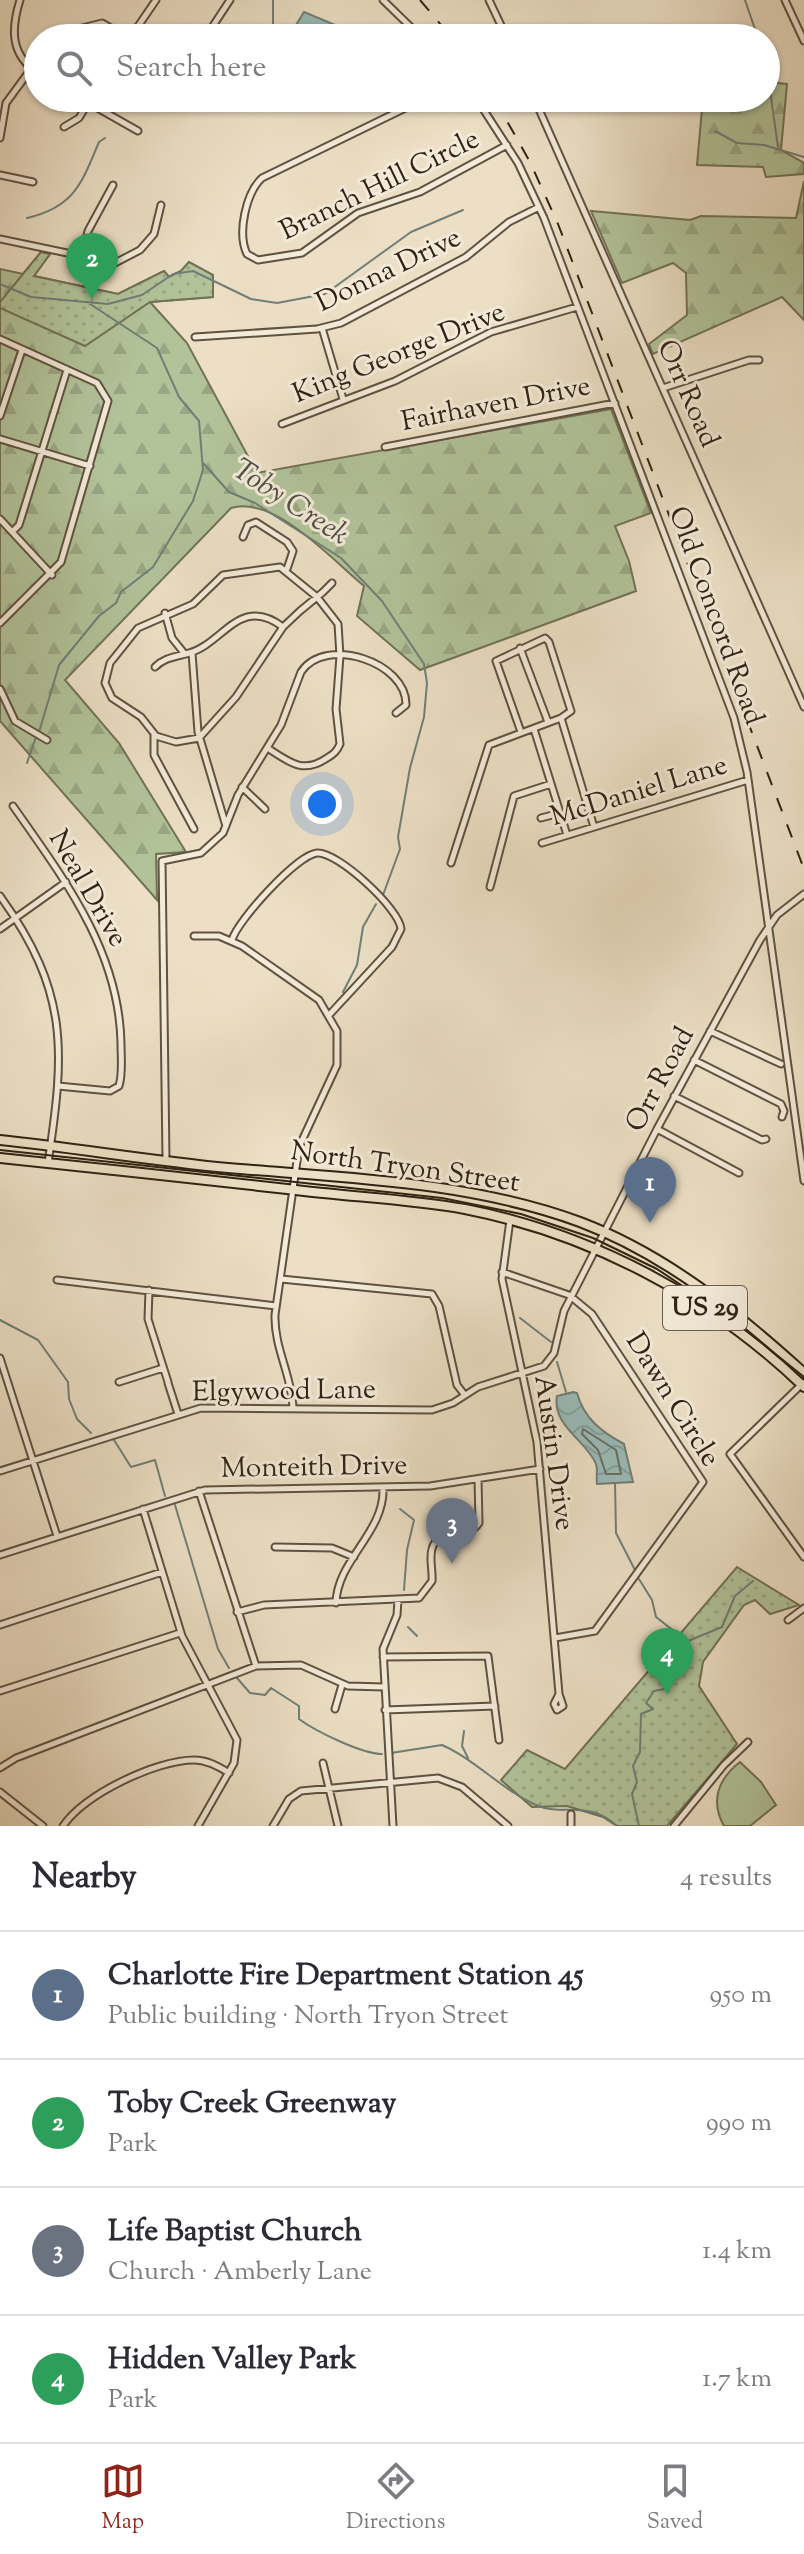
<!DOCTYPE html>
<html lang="en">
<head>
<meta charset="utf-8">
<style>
  :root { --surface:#fff; --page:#f7f7f7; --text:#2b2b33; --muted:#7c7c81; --line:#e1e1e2; --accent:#8f2418 }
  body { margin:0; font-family:"Sorts Mill Goudy",serif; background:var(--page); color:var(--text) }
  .you { position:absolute; left:322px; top:804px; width:28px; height:28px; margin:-20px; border:6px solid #fff; border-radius:50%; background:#1a73e8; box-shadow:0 0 0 12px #1a73e833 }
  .badge { display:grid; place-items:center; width:52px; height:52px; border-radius:50%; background:var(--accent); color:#fff; font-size:26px; font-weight:700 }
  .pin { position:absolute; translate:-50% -66px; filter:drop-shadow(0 2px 4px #0008) }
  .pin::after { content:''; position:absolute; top:42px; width:28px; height:24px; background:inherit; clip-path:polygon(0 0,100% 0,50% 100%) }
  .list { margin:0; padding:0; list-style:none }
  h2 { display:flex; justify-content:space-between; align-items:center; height:104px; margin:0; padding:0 32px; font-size:34px }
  h2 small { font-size:26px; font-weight:400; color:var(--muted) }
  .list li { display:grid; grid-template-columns:52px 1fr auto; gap:24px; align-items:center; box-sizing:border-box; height:128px; padding:0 32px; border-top:2px solid var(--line) }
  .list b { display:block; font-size:30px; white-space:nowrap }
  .list p { margin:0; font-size:26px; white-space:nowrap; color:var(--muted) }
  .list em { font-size:26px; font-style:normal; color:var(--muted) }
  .icon { flex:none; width:44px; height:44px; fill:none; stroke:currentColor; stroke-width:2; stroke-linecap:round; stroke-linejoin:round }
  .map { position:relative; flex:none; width:804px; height:1826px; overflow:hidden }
  .search { position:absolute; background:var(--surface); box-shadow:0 2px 6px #0004; left:24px; right:24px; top:24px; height:88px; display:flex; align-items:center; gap:20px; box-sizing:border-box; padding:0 28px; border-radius:44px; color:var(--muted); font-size:30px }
  .sheet { height:616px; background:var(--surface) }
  nav { display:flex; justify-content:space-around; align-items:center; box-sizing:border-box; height:112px; border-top:2px solid var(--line); background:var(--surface); font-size:22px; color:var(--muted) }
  nav a { display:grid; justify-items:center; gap:4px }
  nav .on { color:var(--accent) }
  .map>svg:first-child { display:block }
  .forest { fill:url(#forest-firs); stroke:#717356; stroke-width:2 }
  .park { fill:url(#park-dots); stroke:#717356; stroke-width:2 }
  .garden { fill:#b2c39a; stroke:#717356; stroke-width:2 }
  .water { fill:url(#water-waves); stroke:#707f77; stroke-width:2 }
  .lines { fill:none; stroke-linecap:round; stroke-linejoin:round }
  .shore { stroke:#657066; stroke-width:2 }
  .stream { stroke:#707f77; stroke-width:2 }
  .minor-casing { stroke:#5f5240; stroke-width:9 }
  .major-casing { stroke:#302313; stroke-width:12 }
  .minor { stroke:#f3ead9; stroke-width:5 }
  .major { stroke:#ecdfc5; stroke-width:8 }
  .tram { stroke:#302313; stroke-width:2 }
  .rail { stroke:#302313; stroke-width:2; stroke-dasharray:14 14; stroke-linecap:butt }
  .labels { text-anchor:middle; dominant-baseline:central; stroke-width:6; stroke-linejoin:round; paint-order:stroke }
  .shield { fill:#f3ead9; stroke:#6a5f4e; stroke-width:2 }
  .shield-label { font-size:26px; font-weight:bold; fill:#302313 }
  .street-label { font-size:28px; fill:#302313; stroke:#f3ead9 }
  .water-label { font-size:30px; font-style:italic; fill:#505145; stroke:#f3ead9 }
</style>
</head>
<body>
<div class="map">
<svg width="804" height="1826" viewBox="0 0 804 1826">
  <defs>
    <pattern id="forest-firs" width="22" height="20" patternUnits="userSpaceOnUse" patternTransform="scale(2)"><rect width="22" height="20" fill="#b2c39a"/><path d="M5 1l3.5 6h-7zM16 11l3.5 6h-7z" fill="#99a784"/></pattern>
    <pattern id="park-dots" width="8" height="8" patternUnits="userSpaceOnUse" patternTransform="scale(2)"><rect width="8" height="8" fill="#b2c39a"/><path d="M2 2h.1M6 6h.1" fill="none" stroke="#99a784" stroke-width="1.8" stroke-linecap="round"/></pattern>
    <pattern id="water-waves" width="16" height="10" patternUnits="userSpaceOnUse" patternTransform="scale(2)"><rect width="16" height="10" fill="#9abcba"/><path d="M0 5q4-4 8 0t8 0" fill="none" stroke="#85a19f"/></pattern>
  </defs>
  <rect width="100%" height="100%" fill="#ecdfc5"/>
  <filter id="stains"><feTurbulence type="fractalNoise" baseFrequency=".0025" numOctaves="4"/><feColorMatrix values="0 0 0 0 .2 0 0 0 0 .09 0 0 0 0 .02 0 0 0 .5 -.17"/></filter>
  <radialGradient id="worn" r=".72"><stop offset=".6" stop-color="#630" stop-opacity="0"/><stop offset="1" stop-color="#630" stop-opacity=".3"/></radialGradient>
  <!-- forest -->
  <path class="forest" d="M766 82 787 84 781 150 804 163V174L766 177 763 167 697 165 703 98H766Z
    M804 181V320L782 297 653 354 649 344 687 315 686 273 673 263 622 283 591 211 690 220 701 216 796 218Z
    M41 252 50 254 34 276 118 294 164 271 169 277 181 271 189 262 213 275V297L150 302 187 343 257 473 611 409 651 513 615 526 629 561 636 591 420 670 357 616 364 586C332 560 275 495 231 508L65 680 119 743 186 852 156 854 157 900 0 721V269L23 274Z"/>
  <!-- park -->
  <path class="park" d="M41 252 50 254 34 276 118 294 164 271 169 277 181 271 189 262 213 275V297L150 302 85 346 0 308V302Z
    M737 1567 799 1605 770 1614 755 1600 744 1605 703 1662 699 1686 737 1744 667 1826H617L603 1817 567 1806 532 1807 501 1780 527 1750 565 1769Z"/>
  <!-- garden -->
  <path class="garden" d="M740 1762 761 1782 776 1805 750 1826H724C710 1801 718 1779 740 1762Z"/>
  <!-- water -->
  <path class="water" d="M304 12 340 27 344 33 299 38 296 25Z
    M573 1392 577 1393C584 1419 602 1432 624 1444L633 1482 597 1484C596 1477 598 1471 596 1464 587 1441 552 1426 557 1396Z"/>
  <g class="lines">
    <!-- shore -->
    <path class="shore" d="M583 1429 616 1450 621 1474H606L598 1450 582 1434Z"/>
    <!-- stream -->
    <path class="stream" d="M745 0 758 38
      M273 30V0
      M261 38 273 31 298 29
      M766 62 778 147
      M128 99 129 98
      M715 131 737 143 764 145 804 157
      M27 218C75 207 82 182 99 142L105 138
      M0 284 31 297 108 304 142 295 173 274 193 271 251 299 277 303 325 294 411 232 463 210
      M203 463 229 492 255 503 341 558 382 601 424 664 427 683 424 717 410 768 398 837 400 849 383 895
      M39 732 59 665 99 616 116 603 121 592 153 567 193 501 203 470 199 421 179 397 157 348 87 302
      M27 763 36 737
      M343 992 357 965 363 927 376 904
      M520 1318 551 1342
      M0 1320 38 1340 68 1382 69 1399 77 1419 91 1433
      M557 1362 566 1392
      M114 1440 131 1467 155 1460 165 1496
      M615 1483 616 1533 636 1572
      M175 1505 218 1649 229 1668
      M400 1509 414 1520 407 1550 404 1590
      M408 1627 417 1636
      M688 1641 722 1627 735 1596 753 1581
      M237 1678 250 1693 265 1695 271 1688 299 1706V1719C315 1731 362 1754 382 1754
      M464 1731 462 1746 468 1758
      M391 1753 442 1745C476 1760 502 1790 536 1805 563 1817 587 1799 617 1826
      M639 1826 632 1794 637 1782 633 1766 640 1752 641 1714 653 1709 646 1703 654 1691 665 1689 666 1683C684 1676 685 1658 688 1642L656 1617 652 1600 639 1579"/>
    <!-- minor casing -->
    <g class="minor-casing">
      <path id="minor" d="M20 0C11 29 10 55 38 73
        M383 0 422 38
        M489 0 507 38
        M785 0 804 41
        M82 28 102 23 128 38
        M130 38 156 0
        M205 38 230 0
        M80 98 138 131
        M426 98 262 178C246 193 237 233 247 254L258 260 302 253 358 213 420 192 507 145
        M476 98 518 163 544 218 734 718 747 772 804 1181
        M534 98 804 707
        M64 127 79 118 91 98
        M0 138 6 103 31 69
        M0 175 33 182
        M0 239 115 263 140 250 154 234 161 205
        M82 256 88 231 113 185
        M322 328 343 399
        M195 337 317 329 341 323 466 257 509 222 539 207
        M0 339 97 383 108 401 61 562 0 623
        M663 388 749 360H759
        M0 416 22 350
        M282 424 395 381 491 332 577 307
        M0 439 90 466
        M385 447 615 403
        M0 519 52 575
        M12 532 19 525 67 370
        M243 537 248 525 256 522 287 542 293 551 287 569
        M165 613 172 638 184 653
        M520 648 548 722
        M192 653 198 732 226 826
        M155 667C165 657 176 657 189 653 223 644 240 594 283 627
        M0 689 15 721 47 740
        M561 718 594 827
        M534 729 567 835
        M154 735V755L194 829
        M269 749C290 763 304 774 327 758 334 754 337 751 340 744L336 709 340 656 338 624 317 597 280 567 223 575 193 604 138 628 110 663 105 683 112 698 141 717 156 736 176 742 199 738 236 697 283 627 300 611 317 597 323 592 332 583
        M242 787 265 809
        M13 806C64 879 119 950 121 1043 121 1058 123 1073 119 1086L110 1091 58 1086
        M541 818 560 813
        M542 843 748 780
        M451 863 489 745 561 718 571 711 549 642 545 638 496 661 521 732
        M490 887 514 796 551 784
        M0 896C69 992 65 1050 48 1163
        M0 929 66 882
        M194 936H219L242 946 319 1000 337 1031V1065L299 1147 275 1315C274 1348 292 1376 293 1408
        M232 940C237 921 297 855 317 853 337 851 400 909 401 929L392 947 330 1014
        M710 1031 781 1064
        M694 1060 781 1104 784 1111 782 1117
        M674 1096 762 1140 766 1139
        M657 1129 739 1173
        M166 1159 162 861 201 853 223 833 238 795 281 725 301 672C325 635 407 662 406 705L396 713
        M510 1220 502 1279 537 1442 559 1694 554 1704 557 1710 563 1706 559 1694
        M502 1272 569 1295 592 1314 703 1482 595 1631 555 1638
        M281 1279 432 1294 439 1306 457 1385 464 1394
        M57 1280 276 1306
        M149 1290 148 1319 168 1382
        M0 1358 57 1536
        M119 1382 163 1368
        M168 1383 178 1414
        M803 1383 730 1454 804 1557
        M0 1471 201 1408 432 1410 453 1403 478 1387 544 1366 554 1353 564 1311 657 1129 760 940 777 915 804 894
        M199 1491 256 1666
        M143 1509 182 1636 237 1740 234 1763 198 1826
        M275 1547 332 1548 354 1557
        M0 1555 205 1490 430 1486 540 1469
        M336 1603C337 1560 385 1532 383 1488
        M237 1612 264 1605 419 1598 432 1581C433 1571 429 1559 432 1549 437 1528 468 1541 479 1523L478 1479
        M788 1620 804 1608
        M0 1625 162 1572
        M383 1657 488 1656 499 1740
        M0 1691 180 1633
        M335 1709 342 1685
        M385 1710 495 1706
        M323 1763 338 1826
        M0 1768 16 1758 256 1666 301 1665 348 1686 384 1687
        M0 1792 43 1826
        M63 1826C85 1794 156 1760 194 1760 207 1760 218 1766 229 1773
        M273 1826 289 1799 301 1791 438 1778 462 1787 508 1826
        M393 1826 383 1649 397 1615 398 1600
        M571 1826V1814
        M674 1826 724 1765 748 1742"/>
    </g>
    <!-- major casing -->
    <g class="major-casing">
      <path id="major" d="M0 1140C76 1148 152 1161 228 1168 345 1178 469 1181 580 1222 665 1254 738 1313 804 1373
        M0 1158C99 1168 197 1179 296 1190 352 1197 409 1199 465 1209 592 1234 711 1297 804 1387"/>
    </g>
    <!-- minor -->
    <use href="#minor" class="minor"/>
    <!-- major -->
    <use href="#major" class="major"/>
    <!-- tram -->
    <path class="tram" d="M0 1150 442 1198 521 1214 593 1238 657 1269 732 1319 804 1377"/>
    <!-- rail -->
    <path class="rail" d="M420 0 452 38
      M494 98 530 162 558 224 804 869"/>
  </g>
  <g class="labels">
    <!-- shield labels -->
    <rect class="shield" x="663" y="1286" width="84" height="44" rx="6"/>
    <g class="shield-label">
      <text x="705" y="1308">US 29</text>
    </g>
    <!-- street labels -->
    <g class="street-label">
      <text transform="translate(380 186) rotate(-26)">Branch Hill Circle</text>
      <text transform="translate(389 271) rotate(-26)">Donna Drive</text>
      <text transform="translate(399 354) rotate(-22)">King George Drive</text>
      <text transform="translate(687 394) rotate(66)">Orr Road</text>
      <text transform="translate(496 405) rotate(-11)">Fairhaven Drive</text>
      <text transform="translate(715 616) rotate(70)">Old Concord Road</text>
      <text transform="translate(639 792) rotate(-17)">McDaniel Lane</text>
      <text transform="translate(87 889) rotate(60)">Neal Drive</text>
      <text transform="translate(661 1080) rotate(-62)">Orr Road</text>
      <text transform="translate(405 1168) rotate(8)">North Tryon Street</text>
      <text transform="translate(284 1392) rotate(-1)">Elgywood Lane</text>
      <text transform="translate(672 1400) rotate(58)">Dawn Circle</text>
      <text transform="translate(553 1453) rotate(82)">Austin Drive</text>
      <text transform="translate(314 1468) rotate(-1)">Monteith Drive</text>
    </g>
    <!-- water labels -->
    <g class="water-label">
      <text transform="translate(290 503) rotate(33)">Toby Creek</text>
    </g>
  </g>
  <rect width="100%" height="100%" filter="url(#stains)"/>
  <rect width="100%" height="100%" fill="url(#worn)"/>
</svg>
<div class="you"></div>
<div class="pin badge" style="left:650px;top:1223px;background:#5c6f8a">1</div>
<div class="pin badge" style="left:92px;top:299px;background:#2e9e5b">2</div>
<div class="pin badge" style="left:452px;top:1564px;background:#6b7280">3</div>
<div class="pin badge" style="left:667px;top:1694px;background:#2e9e5b">4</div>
<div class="search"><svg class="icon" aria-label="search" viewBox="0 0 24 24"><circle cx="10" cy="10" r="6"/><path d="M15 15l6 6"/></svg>Search here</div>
</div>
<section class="sheet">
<h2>Nearby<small>4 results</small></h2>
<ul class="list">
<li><span class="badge" style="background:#5c6f8a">1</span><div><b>Charlotte Fire Department Station 45</b><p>Public building · North Tryon Street</p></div><em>950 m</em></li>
<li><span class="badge" style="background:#2e9e5b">2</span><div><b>Toby Creek Greenway</b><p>Park</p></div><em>990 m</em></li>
<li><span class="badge" style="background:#6b7280">3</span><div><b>Life Baptist Church</b><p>Church · Amberly Lane</p></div><em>1.4 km</em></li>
<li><span class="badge" style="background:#2e9e5b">4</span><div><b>Hidden Valley Park</b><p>Park</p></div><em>1.7 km</em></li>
</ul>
</section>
<nav>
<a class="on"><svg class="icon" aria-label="map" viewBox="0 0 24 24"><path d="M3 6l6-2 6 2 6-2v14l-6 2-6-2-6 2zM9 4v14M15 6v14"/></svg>Map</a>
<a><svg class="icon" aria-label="directions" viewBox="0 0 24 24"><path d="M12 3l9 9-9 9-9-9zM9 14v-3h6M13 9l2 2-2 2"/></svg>Directions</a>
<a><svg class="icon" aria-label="saved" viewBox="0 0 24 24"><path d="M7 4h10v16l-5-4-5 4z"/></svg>Saved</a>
</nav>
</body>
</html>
